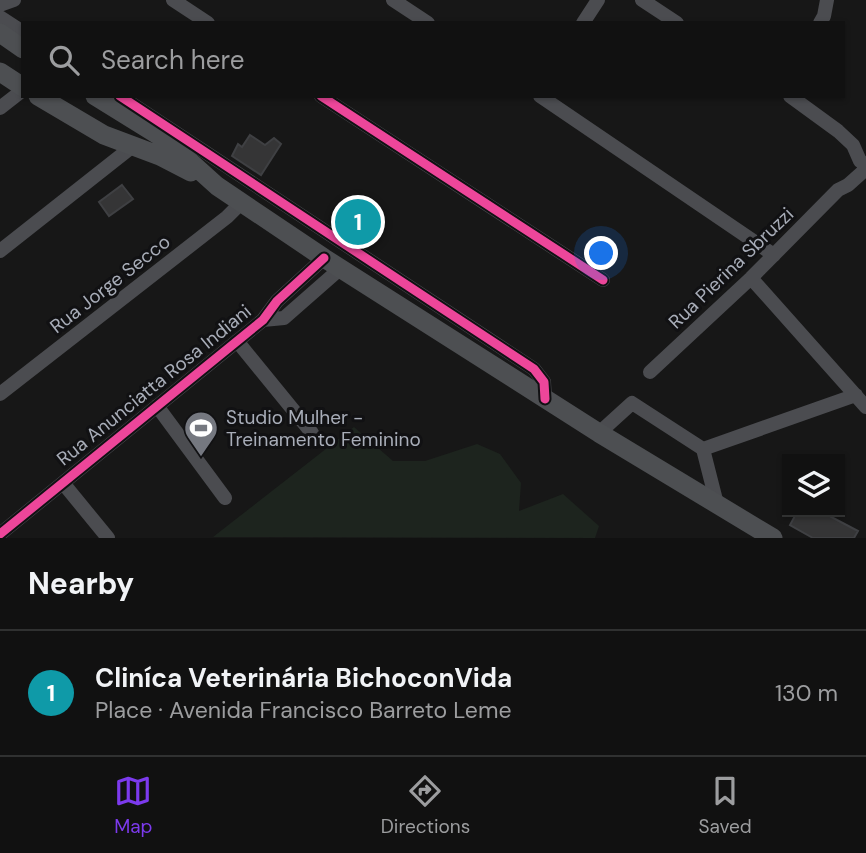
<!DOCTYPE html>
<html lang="en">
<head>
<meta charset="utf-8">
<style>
  :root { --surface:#111; --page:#1a1a1a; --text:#f1f3f6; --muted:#9c9d9f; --line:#303131; --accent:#7c3aed }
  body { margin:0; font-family:"DM Sans",sans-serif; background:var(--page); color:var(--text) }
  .controls { position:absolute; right:21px; bottom:21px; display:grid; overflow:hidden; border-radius:0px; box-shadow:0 2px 5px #0004 }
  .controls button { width:63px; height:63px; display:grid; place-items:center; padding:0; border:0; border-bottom:2px solid var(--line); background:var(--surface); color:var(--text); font:35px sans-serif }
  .you { position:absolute; left:602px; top:254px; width:24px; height:24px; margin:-18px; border:5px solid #fff; border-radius:50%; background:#1a73e8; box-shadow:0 0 0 10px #1a73e833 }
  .badge { display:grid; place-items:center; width:46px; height:46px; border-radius:50%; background:var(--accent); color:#fff; font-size:23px; font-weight:700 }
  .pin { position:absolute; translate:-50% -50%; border:4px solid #fff; box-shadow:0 2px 7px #0006 }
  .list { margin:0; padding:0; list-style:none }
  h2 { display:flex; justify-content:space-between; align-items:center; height:91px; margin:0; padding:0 28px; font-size:30px }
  h2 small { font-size:23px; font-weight:400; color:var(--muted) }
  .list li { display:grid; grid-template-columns:46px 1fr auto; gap:21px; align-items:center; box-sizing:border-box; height:126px; padding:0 28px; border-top:2px solid var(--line) }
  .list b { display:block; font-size:26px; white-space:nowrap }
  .list p { margin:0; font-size:23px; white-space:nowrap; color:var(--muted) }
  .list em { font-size:23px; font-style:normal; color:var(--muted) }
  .icon { flex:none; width:38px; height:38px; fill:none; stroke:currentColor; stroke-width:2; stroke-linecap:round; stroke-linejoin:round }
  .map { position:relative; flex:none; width:866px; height:538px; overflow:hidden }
  .search { position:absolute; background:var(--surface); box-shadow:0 2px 5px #0004; left:21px; right:21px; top:21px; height:77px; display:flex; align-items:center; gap:18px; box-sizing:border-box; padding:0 24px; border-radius:0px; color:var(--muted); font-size:26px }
  .sheet { height:217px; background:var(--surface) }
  nav { display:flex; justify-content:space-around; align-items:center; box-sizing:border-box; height:98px; border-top:2px solid var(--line); background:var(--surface); font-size:19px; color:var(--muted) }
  nav a { display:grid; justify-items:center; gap:4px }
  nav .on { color:var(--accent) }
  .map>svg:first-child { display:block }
  .green { fill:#1d241e }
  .building { fill:#353536; stroke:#3f4043; stroke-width:2 }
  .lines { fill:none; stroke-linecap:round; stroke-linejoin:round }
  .minor { stroke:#4b4c50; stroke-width:14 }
  .major { stroke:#4d4f52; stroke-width:19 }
  .cycleway-casing { stroke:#111113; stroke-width:13 }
  .cycleway { stroke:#ed469a; stroke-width:9 }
  .labels { text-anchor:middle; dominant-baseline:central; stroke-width:6; stroke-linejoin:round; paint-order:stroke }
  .street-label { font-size:19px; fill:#a8adb8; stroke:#111113 }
  .poi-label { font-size:19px; fill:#a8adb8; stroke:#111113; text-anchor:start }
</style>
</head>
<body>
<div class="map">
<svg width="866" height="538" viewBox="0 0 866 538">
  <rect width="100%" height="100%" fill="#171717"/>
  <!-- green -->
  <path class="green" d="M354 427 393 461H425L477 444 500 454 521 483 519 511 563 494 599 526 595 538 213 537Z"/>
  <!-- building -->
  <path class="building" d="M250 135 265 145 274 138 281 144 261 175 232 156 238 144 242 147Z
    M122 185 133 199 109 216 99 202Z
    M357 209 369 217 358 234 347 227Z
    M797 512H822L858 531 854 538H813L790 525Z"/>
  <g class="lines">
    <!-- minor -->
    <path class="minor" d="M173 0 208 23
      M393 0 428 23
      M642 0 677 23
      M0 5 14 0
      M0 17 23 32
      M583 23 598 0
      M820 23 824 16 827 0
      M120 96 534 369 544 382 545 399
      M321 96 603 280
      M540 96 774 255
      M790 96 838 131 853 145 860 161 866 164
      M0 108 23 90
      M0 251 133 146
      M751 278 866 407
      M263 320 284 318 341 268
      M237 341 312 433
      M650 372 751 278 838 190 848 185 866 169
      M0 394 227 217 241 203
      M157 406 225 498
      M599 433 632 403 703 449 717 504
      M703 449 856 395
      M63 483 108 538
      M0 534 263 320 277 301 324 258"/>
    <!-- major -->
    <path class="major" d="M0 33 23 49
      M0 72 23 87
      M38 96 104 135 160 156 191 172
      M95 96 166 140 217 186 324 258 599 433 773 538"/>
    <!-- cycleway casing -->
    <g class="cycleway-casing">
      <path id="cycleway" d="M120 96 534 369 544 382 545 399
        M321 96 603 280
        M0 534 263 320 277 301 324 258"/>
    </g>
    <!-- cycleway -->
    <use href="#cycleway" class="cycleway"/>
  </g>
  <!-- icons -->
  <defs>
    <g id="stadium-pin" transform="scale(1.75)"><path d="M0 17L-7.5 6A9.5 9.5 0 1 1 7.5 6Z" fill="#757880" stroke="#111113"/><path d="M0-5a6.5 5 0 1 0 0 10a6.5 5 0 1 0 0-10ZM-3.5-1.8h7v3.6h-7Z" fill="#fff"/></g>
  </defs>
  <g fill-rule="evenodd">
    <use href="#stadium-pin" x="201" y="428"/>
  </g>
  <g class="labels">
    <!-- street labels -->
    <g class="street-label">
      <text transform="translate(731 268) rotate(-44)">Rua Pierina Sbruzzi</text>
      <text transform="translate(110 284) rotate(-38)">Rua Jorge Secco</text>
      <text transform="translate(154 385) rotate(-39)">Rua Anunciatta Rosa Indiani</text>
    </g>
    <!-- poi labels -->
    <g class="poi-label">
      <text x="226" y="417">Studio Mulher -<tspan x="226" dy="22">Treinamento Feminino</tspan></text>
    </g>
  </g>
</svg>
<div class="controls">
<button><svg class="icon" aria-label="layers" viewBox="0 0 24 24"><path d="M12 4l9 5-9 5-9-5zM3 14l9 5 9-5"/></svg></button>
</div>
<div class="you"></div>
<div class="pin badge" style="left:358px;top:222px;background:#0f9aa8">1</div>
<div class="search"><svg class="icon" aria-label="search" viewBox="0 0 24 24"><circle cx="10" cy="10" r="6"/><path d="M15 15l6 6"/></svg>Search here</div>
</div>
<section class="sheet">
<h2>Nearby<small></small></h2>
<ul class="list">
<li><span class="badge" style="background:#0f9aa8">1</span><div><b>Cliníca Veterinária BichoconVida</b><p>Place · Avenida Francisco Barreto Leme</p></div><em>130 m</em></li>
</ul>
</section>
<nav>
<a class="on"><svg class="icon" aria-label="map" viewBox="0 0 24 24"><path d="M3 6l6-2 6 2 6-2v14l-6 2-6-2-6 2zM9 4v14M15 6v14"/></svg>Map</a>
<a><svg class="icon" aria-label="directions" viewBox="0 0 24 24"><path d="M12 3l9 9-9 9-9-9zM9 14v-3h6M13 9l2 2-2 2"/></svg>Directions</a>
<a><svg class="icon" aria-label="saved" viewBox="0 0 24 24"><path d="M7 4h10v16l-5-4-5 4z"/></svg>Saved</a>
</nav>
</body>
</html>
